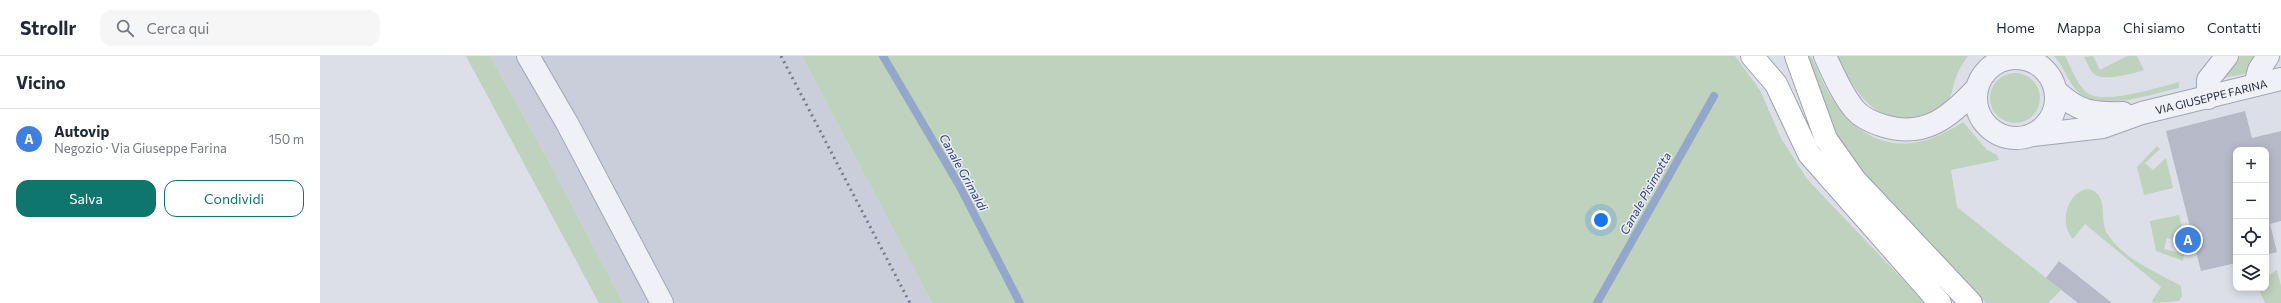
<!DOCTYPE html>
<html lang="it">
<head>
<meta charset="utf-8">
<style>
  :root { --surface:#fff; --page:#f6f6f7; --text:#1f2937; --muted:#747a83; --line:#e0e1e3; --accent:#0f766e }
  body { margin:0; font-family:Commissioner,sans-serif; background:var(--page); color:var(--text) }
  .controls { position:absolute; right:12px; bottom:12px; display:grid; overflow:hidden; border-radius:8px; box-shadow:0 2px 10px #0003 }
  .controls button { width:36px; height:36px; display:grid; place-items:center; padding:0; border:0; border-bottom:1px solid var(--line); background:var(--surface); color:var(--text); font:20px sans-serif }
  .you { position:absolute; left:1281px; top:164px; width:14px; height:14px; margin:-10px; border:3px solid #fff; border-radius:50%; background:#1a73e8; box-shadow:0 0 0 6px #1a73e833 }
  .badge { display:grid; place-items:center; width:26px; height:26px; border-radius:50%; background:var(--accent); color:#fff; font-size:13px; font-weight:700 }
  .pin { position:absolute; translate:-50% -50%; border:2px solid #fff; box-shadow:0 1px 4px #0006 }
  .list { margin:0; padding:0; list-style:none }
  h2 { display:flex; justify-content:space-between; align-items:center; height:52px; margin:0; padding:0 16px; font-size:17px }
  h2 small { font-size:13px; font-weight:400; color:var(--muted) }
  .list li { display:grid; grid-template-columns:26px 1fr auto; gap:12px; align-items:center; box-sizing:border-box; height:60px; padding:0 16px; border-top:1px solid var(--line) }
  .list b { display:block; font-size:15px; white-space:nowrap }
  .list p { margin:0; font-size:13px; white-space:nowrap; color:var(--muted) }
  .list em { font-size:13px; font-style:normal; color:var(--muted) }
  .actions { display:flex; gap:8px; padding:12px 16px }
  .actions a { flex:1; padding:9px 0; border:1px solid var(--accent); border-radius:12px; text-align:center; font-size:14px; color:var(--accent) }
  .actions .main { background:var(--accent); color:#fff }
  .icon { flex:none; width:22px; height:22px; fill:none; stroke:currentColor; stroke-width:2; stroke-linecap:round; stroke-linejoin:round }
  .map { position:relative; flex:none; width:1961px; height:247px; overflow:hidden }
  header { display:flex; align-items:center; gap:24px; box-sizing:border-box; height:56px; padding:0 20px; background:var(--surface); border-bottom:1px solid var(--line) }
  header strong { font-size:19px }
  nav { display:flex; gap:22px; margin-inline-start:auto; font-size:14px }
  .search { width:280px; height:36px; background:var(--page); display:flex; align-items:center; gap:10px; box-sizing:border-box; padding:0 14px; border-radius:12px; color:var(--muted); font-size:15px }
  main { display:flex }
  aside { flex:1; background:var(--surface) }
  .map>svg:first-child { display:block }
  .built { fill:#caceda }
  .green { fill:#bfd2bd }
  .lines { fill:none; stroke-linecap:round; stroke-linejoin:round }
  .stream { stroke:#94a7cb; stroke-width:8 }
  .building { fill:#b6bac8 }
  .minor-casing { stroke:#a1a5b2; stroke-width:24 }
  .major-casing { stroke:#9ba1b4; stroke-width:24 }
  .minor { stroke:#eff1f6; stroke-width:22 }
  .major { stroke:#fff; stroke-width:22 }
  .rail { stroke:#757c92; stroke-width:3; stroke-dasharray:2 4; stroke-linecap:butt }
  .labels { text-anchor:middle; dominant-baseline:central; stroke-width:3; stroke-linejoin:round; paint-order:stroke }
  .street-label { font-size:11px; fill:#252b3f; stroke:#eceef5 }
  .water-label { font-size:12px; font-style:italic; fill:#2c4376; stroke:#eceef5 }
</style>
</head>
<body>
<header>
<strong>Strollr</strong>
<div class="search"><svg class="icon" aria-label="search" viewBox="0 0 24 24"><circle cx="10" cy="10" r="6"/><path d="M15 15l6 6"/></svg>Cerca qui</div>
<nav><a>Home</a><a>Mappa</a><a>Chi siamo</a><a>Contatti</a></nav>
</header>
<main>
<aside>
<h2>Vicino<small></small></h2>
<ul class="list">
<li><span class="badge" style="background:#3f7fe0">A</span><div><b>Autovip</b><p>Negozio · Via Giuseppe Farina</p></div><em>150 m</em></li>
</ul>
<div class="actions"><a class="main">Salva</a><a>Condividi</a></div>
</aside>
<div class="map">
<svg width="1961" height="247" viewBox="0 0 1961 247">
  <rect width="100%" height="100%" fill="#dcdfe8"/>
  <!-- built -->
  <path class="built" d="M170 0H482L612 247H303L233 113Z"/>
  <!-- green -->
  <path class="green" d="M146 0H170L233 113 303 247H279Z
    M482 0H1415L1440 34 1461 82 1487 123 1605 247H612Z
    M1484 0H1491C1498 14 1504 31 1513 44 1548 96 1594 99 1643 66L1667 94 1677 99 1679 104 1631 114 1637 151 1741 234 1728 247H1666L1535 108 1512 72Z
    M1517 0H1648C1643 7 1638 15 1635 24 1633 30 1632 39 1628 44 1623 51 1613 55 1605 58 1559 77 1534 35 1517 0Z
    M1734 0H1745C1751 11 1756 26 1765 35 1780 51 1839 31 1859 26V32C1834 37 1778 58 1758 36 1748 26 1744 11 1734 0Z
    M1773 0 1780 14 1807 0H1817L1824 14C1814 17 1781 27 1773 17 1769 13 1767 6 1764 1Z
    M1920 0H1940L1928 17 1904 22Z
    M1670 42a25 25 0 1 1 50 0a25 25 0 1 1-50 0Z
    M1837 90 1840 93 1825 107 1833 114 1846 102 1853 132 1824 139 1817 111Z
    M1768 133C1790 137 1778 164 1788 179 1804 203 1836 216 1861 230L1862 240 1859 245 1835 247 1832 245 1841 231 1765 168 1753 183C1739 169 1746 136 1768 133Z
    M1859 159 1866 188 1847 182 1844 193 1864 198 1863 205 1836 195 1830 165Z
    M1957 214 1961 230V247H1945L1940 236 1941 232H1946V221Z"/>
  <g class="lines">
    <!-- stream -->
    <path class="stream" d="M563 0 639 129 700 247
      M1277 247 1394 40"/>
  </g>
  <!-- building -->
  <path class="building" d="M1925 55 1932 82 1961 75V165L1950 168 1957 196 1946 199V94H1916V207L1881 215 1846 75Z
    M1739 205 1792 247H1758L1726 222Z"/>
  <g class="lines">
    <!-- minor casing -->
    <g class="minor-casing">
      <g id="minor">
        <path d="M208 0 247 67 342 247"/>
        <path d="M1505 0C1513 17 1522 39 1535 54 1542 62 1554 67 1564 70 1604 82 1629 62 1656 33"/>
        <circle cx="1696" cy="42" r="40"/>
        <path d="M1935 29 1939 14 1948 0"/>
        <path d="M1736 35C1759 56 1772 58 1803 57"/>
        <path d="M1888 42V24L1907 0"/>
        <path id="s1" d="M1713 79 1783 71 1822 57 1961 23"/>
      </g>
    </g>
    <!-- major casing -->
    <g class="major-casing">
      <path id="major" d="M1432 0 1456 28 1489 98 1620 247
        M1476 0 1506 83 1535 124 1651 247"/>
    </g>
    <!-- minor -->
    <use href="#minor" class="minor"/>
    <!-- major -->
    <use href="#major" class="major"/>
    <!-- rail -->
    <path class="rail" d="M461 0 590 247"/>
  </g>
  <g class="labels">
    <!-- street labels -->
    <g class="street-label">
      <text stroke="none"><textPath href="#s1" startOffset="183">VIA GIUSEPPE FARINA</textPath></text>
    </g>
    <!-- water labels -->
    <g class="water-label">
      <text transform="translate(644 116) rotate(61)">Canale Grimaldi</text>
      <text transform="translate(1325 137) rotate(-61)">Canale Pisimotta</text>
    </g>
  </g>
</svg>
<div class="controls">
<button>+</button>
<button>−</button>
<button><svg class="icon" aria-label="locate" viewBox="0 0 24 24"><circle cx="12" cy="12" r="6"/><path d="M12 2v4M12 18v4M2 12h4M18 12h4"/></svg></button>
<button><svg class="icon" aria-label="layers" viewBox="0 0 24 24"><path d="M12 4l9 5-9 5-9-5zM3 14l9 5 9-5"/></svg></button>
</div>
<div class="you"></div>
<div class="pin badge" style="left:1868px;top:184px;background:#3f7fe0">A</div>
</div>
</main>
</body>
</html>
